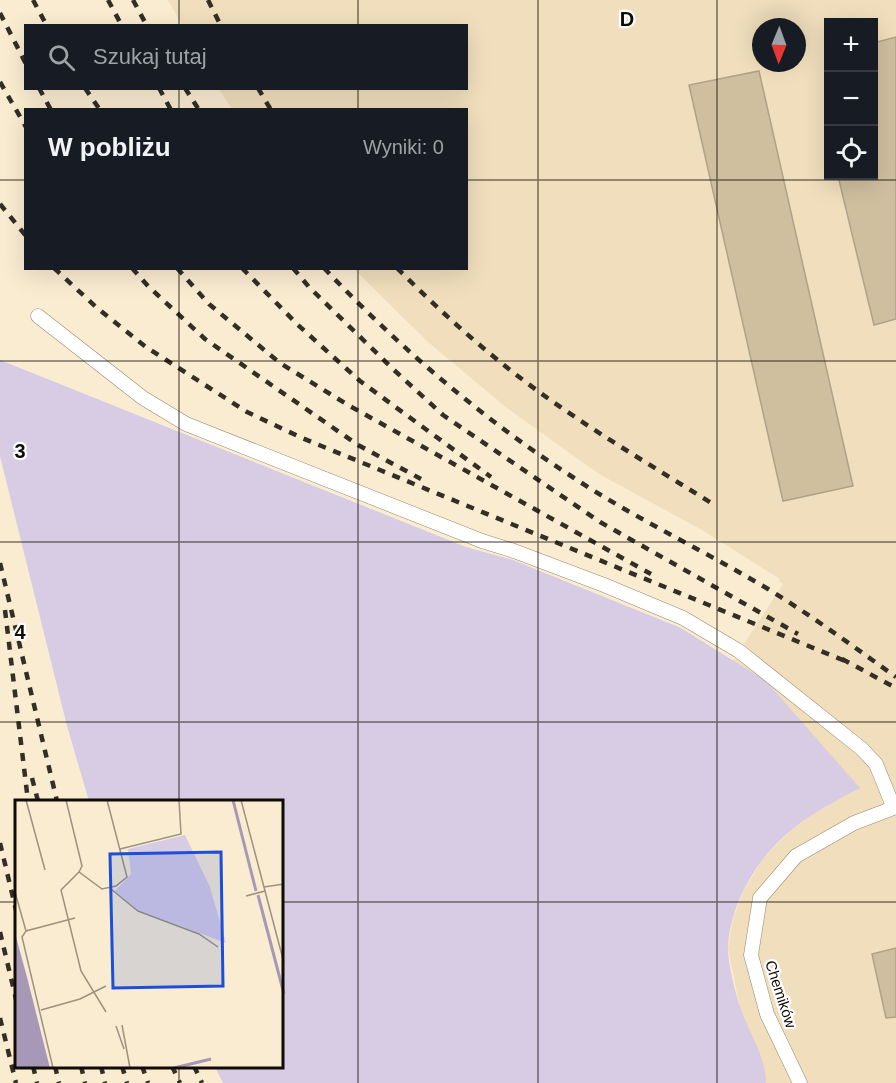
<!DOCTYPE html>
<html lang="pl">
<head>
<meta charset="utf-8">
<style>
  :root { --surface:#171b24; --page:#20242c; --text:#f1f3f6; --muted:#9ea1a6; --line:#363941 }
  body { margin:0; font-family:Helvetica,sans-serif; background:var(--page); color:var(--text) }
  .controls { position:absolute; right:18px; top:18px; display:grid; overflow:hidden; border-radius:0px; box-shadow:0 6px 24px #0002 }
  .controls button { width:54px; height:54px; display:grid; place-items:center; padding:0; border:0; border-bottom:2px solid var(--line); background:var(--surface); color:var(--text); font:30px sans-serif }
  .compass { position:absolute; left:752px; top:18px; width:54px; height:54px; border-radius:50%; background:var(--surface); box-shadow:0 6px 24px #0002; rotate:181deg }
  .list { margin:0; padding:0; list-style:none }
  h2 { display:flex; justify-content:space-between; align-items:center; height:78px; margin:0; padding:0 24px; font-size:26px }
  h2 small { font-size:20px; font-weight:400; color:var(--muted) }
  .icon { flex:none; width:33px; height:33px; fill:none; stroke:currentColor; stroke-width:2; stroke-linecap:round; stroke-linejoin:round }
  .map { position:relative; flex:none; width:896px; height:1083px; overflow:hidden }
  .search { position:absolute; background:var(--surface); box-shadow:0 6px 24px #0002; left:24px; top:24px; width:444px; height:66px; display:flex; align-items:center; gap:15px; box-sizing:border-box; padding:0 21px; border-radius:0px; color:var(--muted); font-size:22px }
  .panel { position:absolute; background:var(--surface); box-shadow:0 6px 24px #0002; left:24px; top:108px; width:444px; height:162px; border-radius:0px }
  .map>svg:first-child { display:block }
  .built { fill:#f0debc; fill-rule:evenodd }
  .green { fill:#d7cce4 }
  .building { fill:#cfbf9e; stroke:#afa289; stroke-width:1.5 }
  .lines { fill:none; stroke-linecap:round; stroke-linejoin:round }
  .lane-casing { stroke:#95886f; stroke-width:15 }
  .lane { stroke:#fff; stroke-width:14 }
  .rail { stroke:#342e24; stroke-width:4.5; stroke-dasharray:8 8; stroke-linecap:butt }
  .grid { fill:none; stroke:#100b04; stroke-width:1.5; stroke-opacity:0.55 }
  .labels { text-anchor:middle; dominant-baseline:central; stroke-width:4.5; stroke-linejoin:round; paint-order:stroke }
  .street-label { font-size:15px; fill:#100b04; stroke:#fff }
  .inset-river { fill:none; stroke:#a898b7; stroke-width:3 }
  .inset-road { fill:none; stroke:#9c927f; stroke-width:1.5 }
  .view { fill:#1d4ed8; fill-opacity:0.15; stroke:#1d4ed8; stroke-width:3 }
  .inset-edge { fill:none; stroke:#100b04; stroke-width:3 }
  .grid-label { font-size:20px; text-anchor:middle; font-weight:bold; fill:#100b04; stroke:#fff; stroke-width:4.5; stroke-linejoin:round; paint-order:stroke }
</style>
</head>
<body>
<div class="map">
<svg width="896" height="1083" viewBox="0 0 896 1083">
  <rect width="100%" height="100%" fill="#faecd1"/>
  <!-- built -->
  <path class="built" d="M168 0H896V1083H766L762 1061 740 1008 728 948 733 919 744 890 761 862 774 847 792 830 816 812 766 681 733 661 783 584 779 581 780 579 702 530 599 474 507 408 428 342 354 269 466 268V110L232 109 219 89 466 88V26L182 25ZM828 22H874V176H828ZM761 27H797V63H761Z"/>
  <!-- green -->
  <path class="green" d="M0 360 466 547 513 560 681 628 766 681 860 788C837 800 814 812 794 828 759 855 731 901 728 946 727 959 736 997 741 1009 749 1033 766 1057 766 1083H223L215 1067 282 1066V801H89L67 726 0 456Z"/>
  <!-- building -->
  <path class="building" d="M896 37V319L874 325 838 176H873V43Z
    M759 71 853 486 783 501 689 85Z
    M896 948V1017L886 1018 872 954Z"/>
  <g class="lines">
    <!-- lane casing -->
    <g class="lane-casing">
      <path id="lane" d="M38 316 143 398 186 424 482 541 514 551 604 585 683 618 739 651 862 749 876 764 893 806
        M800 1083 767 1014 751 955 760 898 796 856 854 823 896 807"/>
    </g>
    <!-- lane -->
    <use href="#lane" class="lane"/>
    <!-- rail -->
    <path class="rail" d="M33 0 47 26
      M108 0 122 26
      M133 0 147 26
      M208 0 221 26
      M0 13 26 64
      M0 82 26 127
      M39 88 51 110
      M85 88 100 110
      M159 88 171 110
      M185 88 199 110
      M258 88 271 110
      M0 204 26 236
      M54 268 96 307 146 347 247 412 302 438 850 663
      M132 268 148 286 205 339 358 445 421 479
      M177 268 209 304 280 363 348 405 651 574
      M242 268 298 325 360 381 491 477
      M293 268 309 287 394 370 443 415 600 522 798 634
      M324 268C399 347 480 417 571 476 634 518 703 550 768 589 812 616 854 647 896 677
      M397 268C430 301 463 332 499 361 566 416 643 460 716 506
      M0 563 57 801
      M5 610 28 801
      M842 659 896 688
      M32 778 38 801
      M0 843 16 910
      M0 932 16 999
      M0 1018 16 1083
      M33 1066 37 1083
      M55 1066 59 1083
      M81 1066 85 1083
      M101 1066 105 1083
      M122 1066 127 1083
      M142 1066 148 1083
      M172 1066 180 1083
      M194 1066 202 1083"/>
  </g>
  <!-- grid -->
  <path class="grid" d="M179 0V26M358 0V26M538 0V1083M717 0V1083M179 88V110M358 88V110M0 180H26M466 180H896M179 268V801M358 268V1083M0 361H896M0 542H896M0 722H896M0 902H16M282 902H896M179 1066V1083"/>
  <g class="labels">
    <!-- street labels -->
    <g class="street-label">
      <text transform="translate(781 994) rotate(72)">Chemików</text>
    </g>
  </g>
  <!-- overview -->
  <g transform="translate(15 800)">
    <rect width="268" height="268" fill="#faecd1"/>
    <path d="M170 35 195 87 211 143 123 110 100 91 116 74 113 49Z" fill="#d7cce4"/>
    <path d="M0 133 13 181 35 268H0Z" fill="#a898b7"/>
    <path class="inset-river" d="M218 0 241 91M243 95 269 194M159 268 196 259"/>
    <path class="inset-road" d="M11 0 30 70M51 0 67 66 64 72M226 0 269 163M105 49 166 34 164 0M249 87 269 84M96 89 123 111 184 134 203 147M0 92 11 131M231 96 250 91M26 210 65 199 91 186M91 212 66 171 46 90 64 72 87 89 101 86 112 77 92 0M107 225 115 268M101 226 109 249M38 268 7 137 11 131 60 118"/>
    <path class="view" d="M206 52 208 186 98 188 95 54Z"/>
    <rect width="268" height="268" class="inset-edge"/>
  </g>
  <g class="grid-label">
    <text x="627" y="26">D</text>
    <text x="20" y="458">3</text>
    <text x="20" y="639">4</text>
  </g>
</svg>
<div class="controls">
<button>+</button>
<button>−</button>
<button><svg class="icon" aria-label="locate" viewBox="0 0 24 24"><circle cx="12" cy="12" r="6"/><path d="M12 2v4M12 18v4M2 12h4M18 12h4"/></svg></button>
</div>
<svg class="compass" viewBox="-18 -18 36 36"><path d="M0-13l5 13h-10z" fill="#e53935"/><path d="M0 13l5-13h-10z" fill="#9ea1a6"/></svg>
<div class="search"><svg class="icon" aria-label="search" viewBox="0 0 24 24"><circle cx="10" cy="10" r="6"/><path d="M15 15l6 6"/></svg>Szukaj tutaj</div>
<section class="panel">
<h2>W pobliżu<small>Wyniki: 0</small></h2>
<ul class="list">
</ul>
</section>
</div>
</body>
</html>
